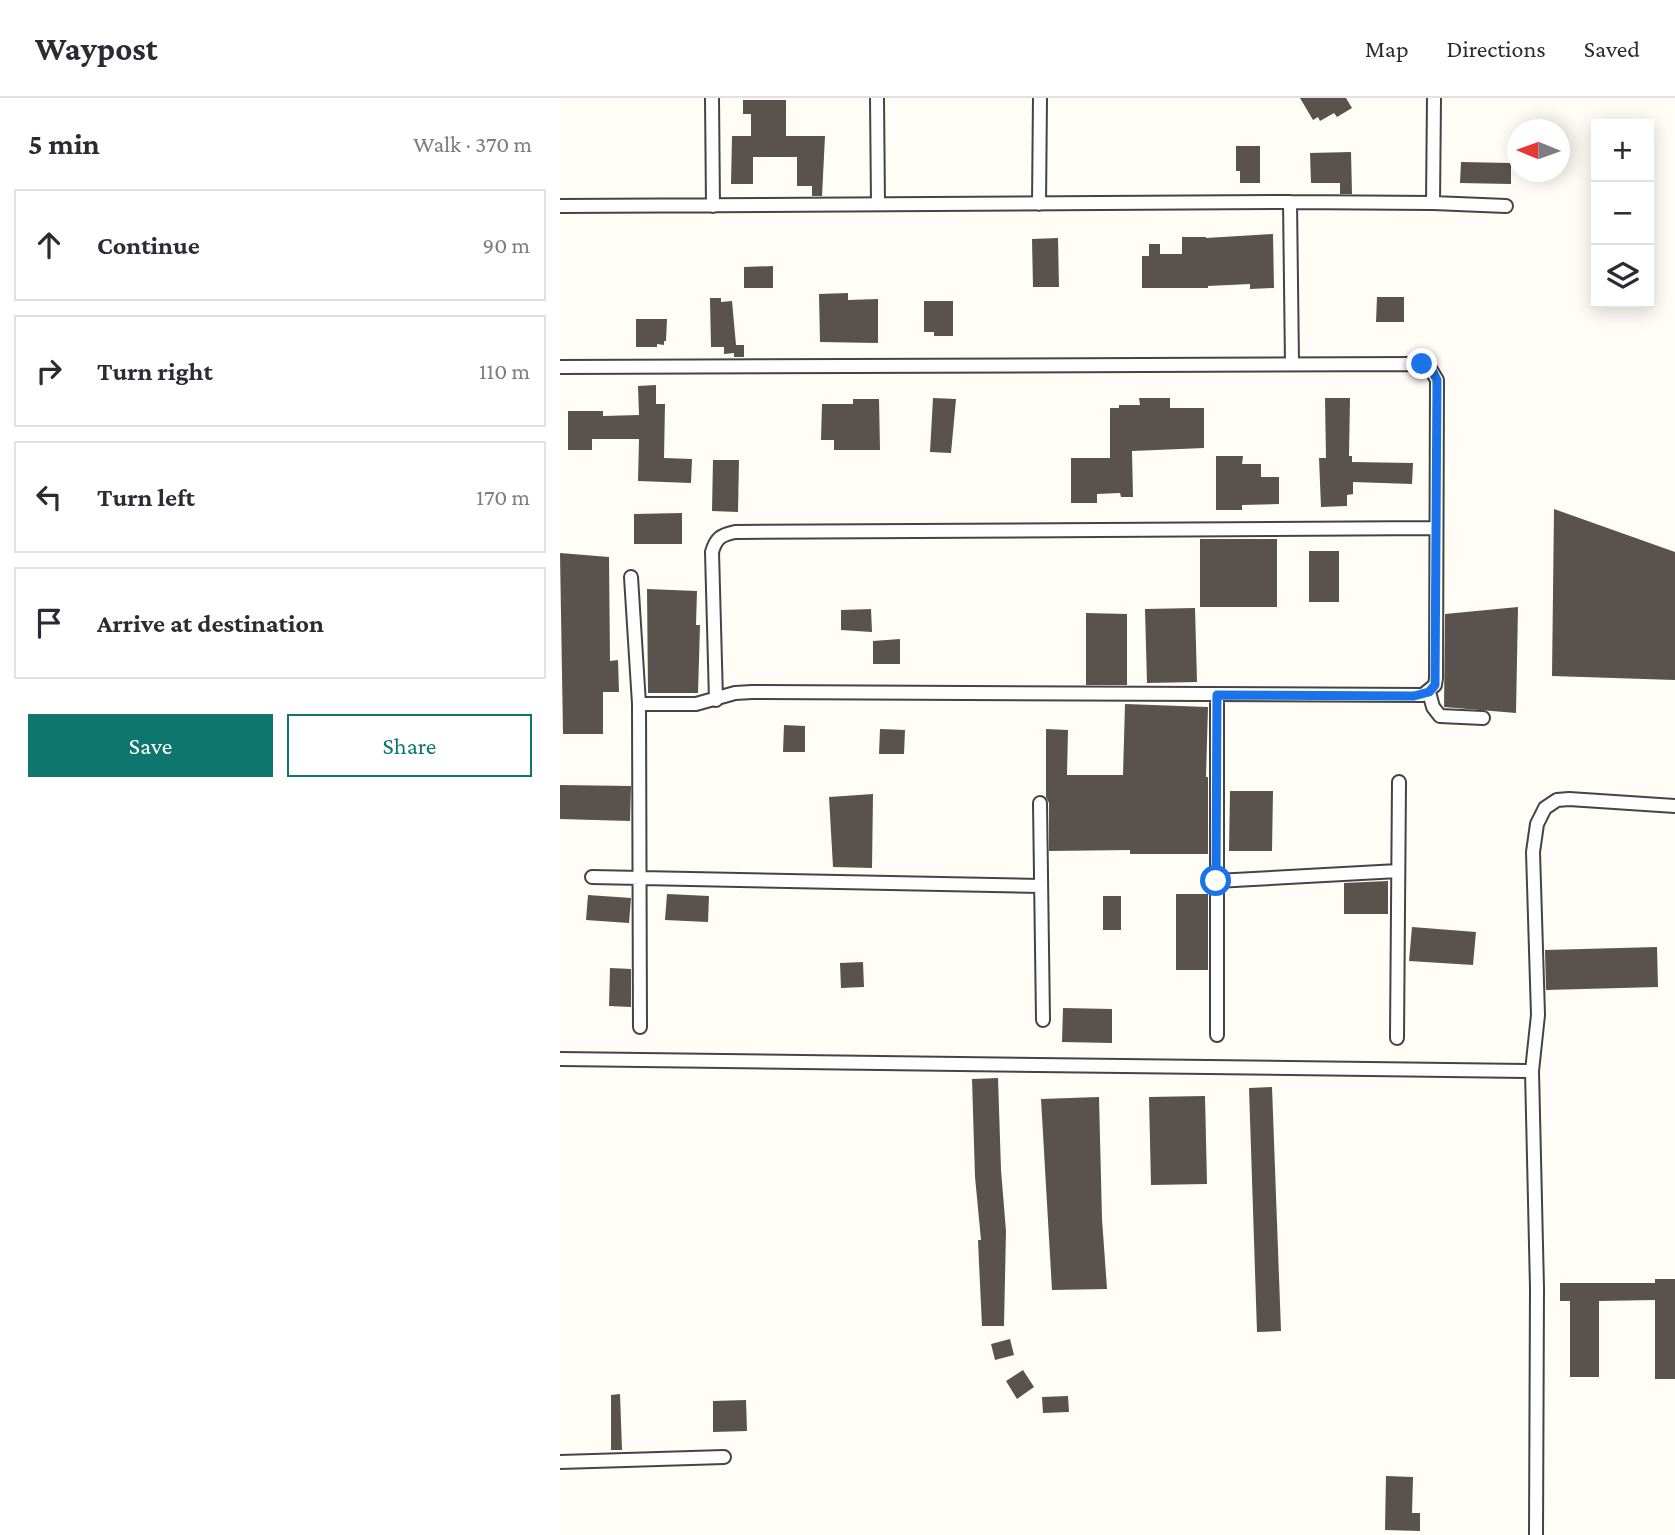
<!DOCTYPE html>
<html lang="en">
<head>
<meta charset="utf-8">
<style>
  :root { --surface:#fff; --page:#f2f2f3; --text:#2b2b33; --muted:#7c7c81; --line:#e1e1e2; --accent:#0f766e }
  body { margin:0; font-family:"Crimson Pro",serif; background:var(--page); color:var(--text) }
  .controls { position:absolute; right:21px; top:21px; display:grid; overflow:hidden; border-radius:0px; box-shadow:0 4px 18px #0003 }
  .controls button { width:63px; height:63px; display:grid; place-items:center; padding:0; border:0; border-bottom:2px solid var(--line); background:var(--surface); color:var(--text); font:35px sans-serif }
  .compass { position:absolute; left:947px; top:21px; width:63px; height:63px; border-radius:50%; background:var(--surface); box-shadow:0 4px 18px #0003; rotate:271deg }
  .stop { position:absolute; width:21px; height:21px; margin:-16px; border:5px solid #1a73e8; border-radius:50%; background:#fff }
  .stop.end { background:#1a73e8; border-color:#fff; box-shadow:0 2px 7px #0008 }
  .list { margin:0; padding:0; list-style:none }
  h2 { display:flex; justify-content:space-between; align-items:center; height:91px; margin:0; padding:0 28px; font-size:30px }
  h2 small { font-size:23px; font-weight:400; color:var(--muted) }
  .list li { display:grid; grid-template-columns:46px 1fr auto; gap:21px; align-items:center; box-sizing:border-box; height:112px; margin:0 14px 14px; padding:0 14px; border:2px solid var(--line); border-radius:0px }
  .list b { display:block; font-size:26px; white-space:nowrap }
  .list em { font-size:23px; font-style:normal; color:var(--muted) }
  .actions { display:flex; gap:14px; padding:21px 28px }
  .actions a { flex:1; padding:16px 0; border:2px solid var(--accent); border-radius:0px; text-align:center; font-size:24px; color:var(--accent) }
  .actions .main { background:var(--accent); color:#fff }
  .icon { flex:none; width:38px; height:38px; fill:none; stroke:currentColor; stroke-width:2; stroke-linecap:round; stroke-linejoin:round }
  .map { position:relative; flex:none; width:1115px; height:1437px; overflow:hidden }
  header { display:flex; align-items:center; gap:42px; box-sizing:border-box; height:98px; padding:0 35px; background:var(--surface); border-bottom:2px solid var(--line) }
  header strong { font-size:33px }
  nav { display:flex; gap:38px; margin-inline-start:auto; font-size:24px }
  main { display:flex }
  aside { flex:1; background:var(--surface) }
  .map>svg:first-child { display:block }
  .building { fill:#5a524d }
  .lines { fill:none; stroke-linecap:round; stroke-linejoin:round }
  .minor-casing { stroke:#444; stroke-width:16 }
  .minor { stroke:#fff; stroke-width:12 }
  .route { stroke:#1a73e8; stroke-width:9 }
</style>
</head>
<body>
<header>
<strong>Waypost</strong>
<nav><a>Map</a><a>Directions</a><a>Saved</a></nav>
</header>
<main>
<aside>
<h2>5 min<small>Walk · 370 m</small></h2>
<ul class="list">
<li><svg class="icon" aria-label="ahead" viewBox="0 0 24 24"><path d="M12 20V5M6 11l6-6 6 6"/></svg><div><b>Continue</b></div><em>90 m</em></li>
<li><svg class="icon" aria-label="right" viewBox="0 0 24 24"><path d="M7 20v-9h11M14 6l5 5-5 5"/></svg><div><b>Turn right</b></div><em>110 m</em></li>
<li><svg class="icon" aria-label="left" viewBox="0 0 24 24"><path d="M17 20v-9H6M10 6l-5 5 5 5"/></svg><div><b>Turn left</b></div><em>170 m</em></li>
<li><svg class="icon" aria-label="arrive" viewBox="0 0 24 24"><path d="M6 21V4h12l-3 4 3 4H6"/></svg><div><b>Arrive at destination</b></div></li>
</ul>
<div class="actions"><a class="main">Save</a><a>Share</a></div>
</aside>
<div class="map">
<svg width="1115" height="1437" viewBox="0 0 1115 1437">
  <rect width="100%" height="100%" fill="#fffdf5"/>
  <!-- building -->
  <path class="building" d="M740 0H786L792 10 777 19 774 15 760 23 758 19 753 22Z
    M183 2H226V38H265L262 98H252V88H237V59H193V86H171L172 38H191V16H183Z
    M676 48H700V85H680V73H676Z
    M791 54 792 96H780V85H751L750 55Z
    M901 64 951 65V86L900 85Z
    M713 136 714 190 690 191V186L648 188V190H582V158H589V146H600V156H622V139H646V140Z
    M498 140 499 189H473L472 141Z
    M213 168V190H184V169Z
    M288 195V202L318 201V245L260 244 259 196Z
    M817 199H844V224H816Z
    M150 200H161V204L172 203 176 247H184V259H174V255L164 256V249H151Z
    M364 203H393V238H374V234H364Z
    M76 221H107L106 243H104V247L97 246V249H76Z
    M96 287V306H105L104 360 132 361 131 385 78 383 79 341H32V352H8V313H43V318L79 317 78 288Z
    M373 300 396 301 391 355 370 354Z
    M579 300H610V310H644V350L572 353 573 399H561L560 395 537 396V405H511V360H550V310H559V307H580Z
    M765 300H790L789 358H792V364L853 365 852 386 793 384V396L787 397V408L761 409 759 360H766Z
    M293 301H319L320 352H274V342H261L262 306H293Z
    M656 358H683L682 366H701V379H719V406L682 407V412H656Z
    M153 362H179L178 414 152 413Z
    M994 411 1115 454V582L992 578Z
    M122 415V446H74V416Z
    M640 441H717V509H640Z
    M749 453H779V504H749Z
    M0 455 49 459 50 563 58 562 59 594H43V636H3Z
    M87 491 137 493 136 527H140L138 595H88Z
    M958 509 956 615 884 609 885 516Z
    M635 510 637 584 587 585 585 511Z
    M311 511 312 534 281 532V512Z
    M526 515 567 516V587H526Z
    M340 541V566H313V543Z
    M565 606 648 609 646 679H648V756H570V752L489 753V705L486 699V631L508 632 507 677H563Z
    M224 627 245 628V654H223Z
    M320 631 345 632 344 656H319Z
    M0 687 71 688 70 723 0 721Z
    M670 693H713L712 753H669Z
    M313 696 312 770 273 769 269 699Z
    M828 783V816H784V785Z
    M107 796 149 798 148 824 105 822Z
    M616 796H648V872H616Z
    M28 797 71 800 69 825 26 822Z
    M543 798H561V832H543Z
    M852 829 916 834 913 867 849 863Z
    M1097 849 1098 889 986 892 985 852Z
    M303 864 304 889 281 890 280 865Z
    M50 870 71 871V909L49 908Z
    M503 910 552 911V945L502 944Z
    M438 980 441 1072 446 1133 444 1228H422L419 1165 418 1142H421L415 1079 412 981Z
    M712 989 721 1233 697 1234 689 990Z
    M645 998 647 1086 591 1087 589 999Z
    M539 999 542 1121 547 1191 492 1192 481 1001Z
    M1095 1181H1115V1281H1095V1202L1039 1203V1279H1010V1203H1000V1185H1095Z
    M450 1241 454 1257 435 1262 431 1246Z
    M463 1272 474 1289 457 1301 446 1283Z
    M60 1296 62 1352H51V1297Z
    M508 1298 509 1314 483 1315 482 1299Z
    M186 1302 187 1333 153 1334V1303Z
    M826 1378 853 1379 852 1415H860V1433L825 1432Z"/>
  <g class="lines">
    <!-- minor casing -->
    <g class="minor-casing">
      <path id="minor" d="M152 0 153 108
        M317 0 318 106
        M730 104 732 265
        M873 105 874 0
        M479 106 480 0
        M0 108 730 104 873 105 946 108
        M0 269 862 266 871 272 877 282 876 580 875 587 863 597 192 594 175 595 136 606H79L71 479
        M869 594 873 609 880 618 923 620
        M156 602 152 454C156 440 161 437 175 434L876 430
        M79 606 80 929
        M480 705 483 922
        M32 779 480 788
        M656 783 838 773
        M657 937V597
        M837 940 839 684
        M0 961 972 973 977 1190 976 1437
        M972 973 978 917 973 754 977 726 985 710 997 702 1009 701 1115 708
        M0 1364 164 1359"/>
    </g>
    <!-- minor -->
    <use href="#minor" class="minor"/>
  </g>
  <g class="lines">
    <!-- route -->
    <path class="route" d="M656 783 657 597 854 598 869 594 875 587 877 282 872 272 862 266"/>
  </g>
</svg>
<div class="controls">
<button>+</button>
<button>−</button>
<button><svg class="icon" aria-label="layers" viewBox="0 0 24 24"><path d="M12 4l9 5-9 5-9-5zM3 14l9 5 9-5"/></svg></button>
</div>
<svg class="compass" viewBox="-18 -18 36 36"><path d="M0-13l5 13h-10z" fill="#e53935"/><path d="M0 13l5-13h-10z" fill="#7c7c81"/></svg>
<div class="stop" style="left:656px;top:783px"></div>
<div class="stop end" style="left:862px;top:266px"></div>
</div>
</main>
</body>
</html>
